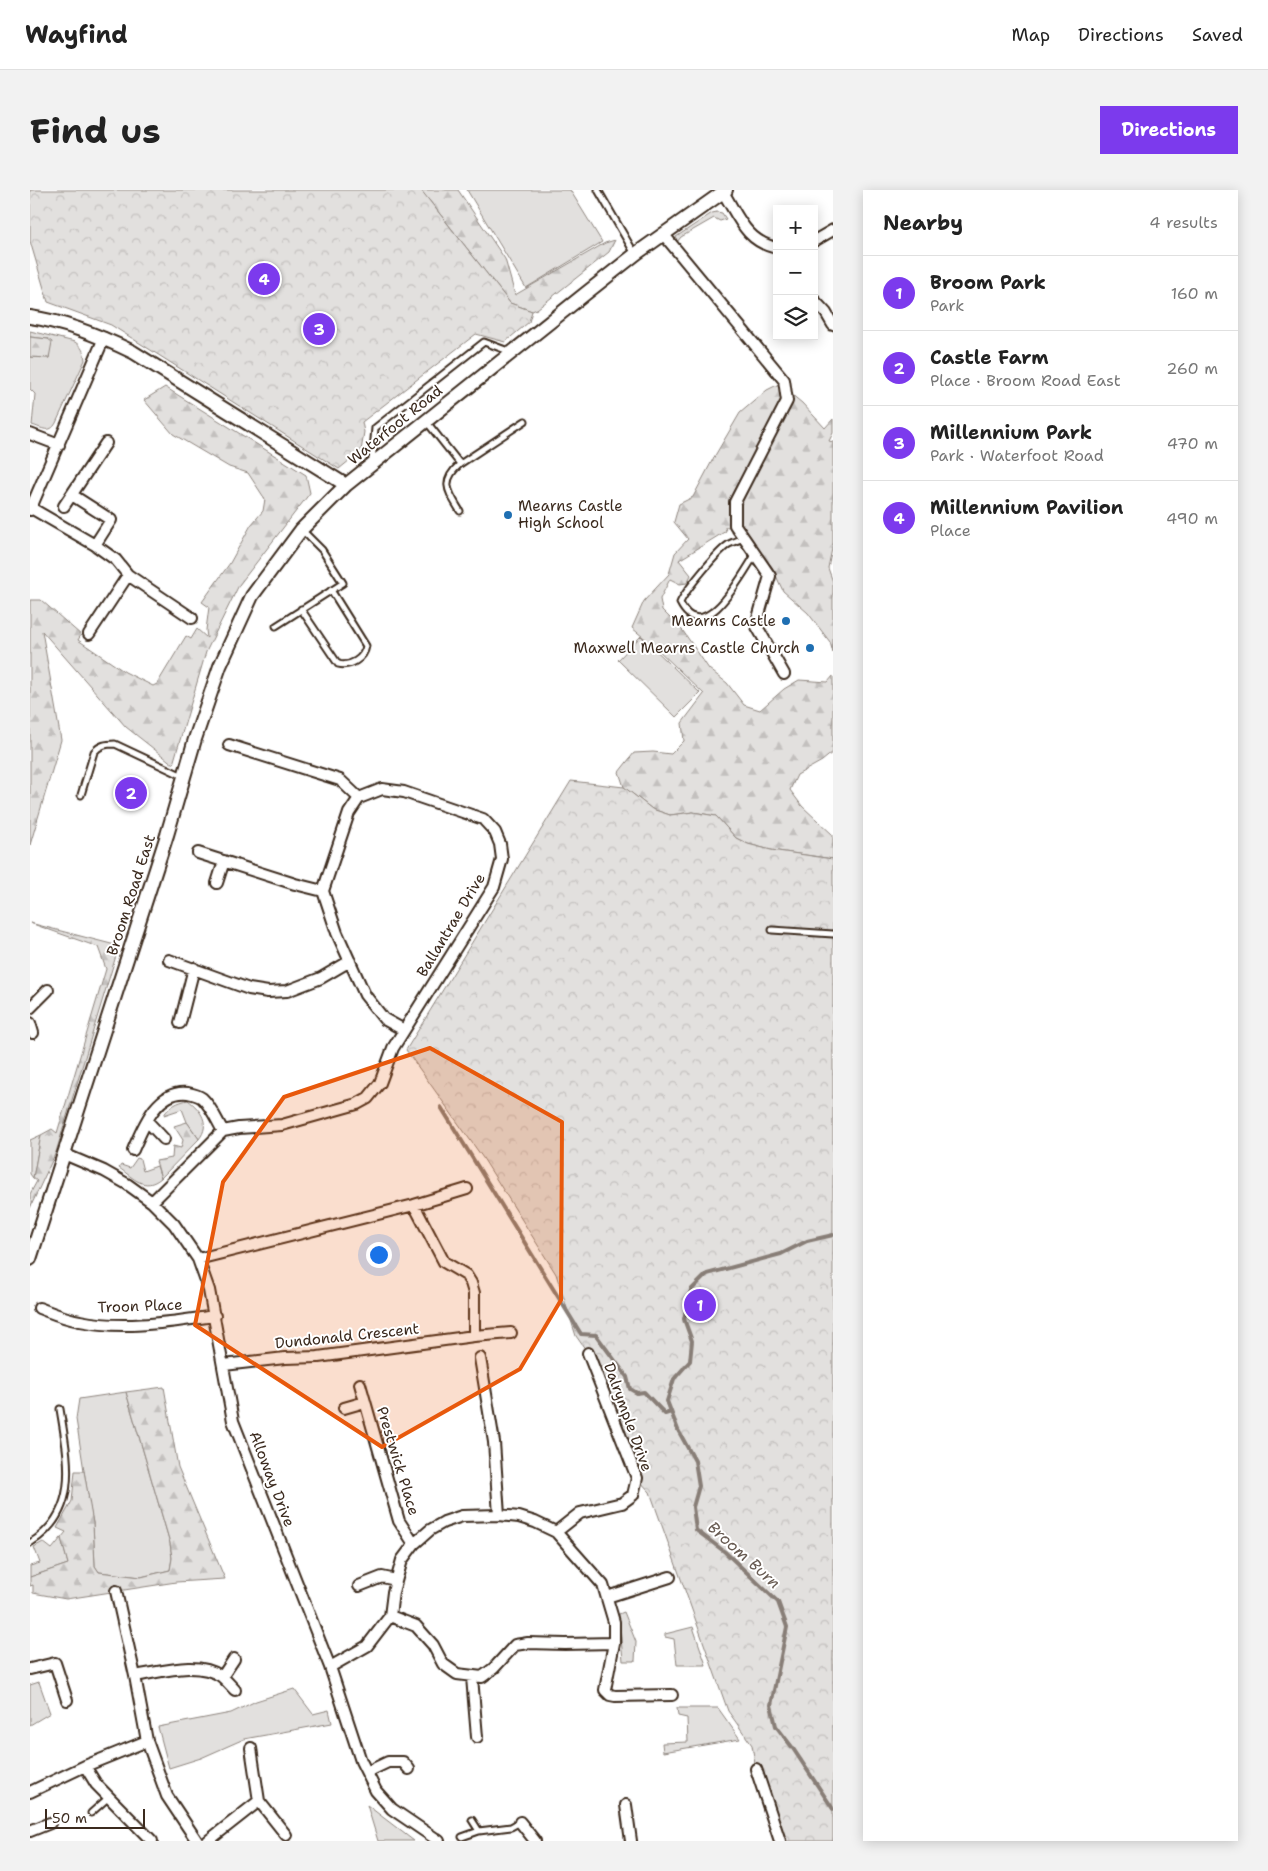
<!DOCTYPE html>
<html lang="en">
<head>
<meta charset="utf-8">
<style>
  :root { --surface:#fff; --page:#f2f2f2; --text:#222; --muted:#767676; --line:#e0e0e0; --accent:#7c3aed }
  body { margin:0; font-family:"Shantell Sans",sans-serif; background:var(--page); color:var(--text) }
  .controls { position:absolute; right:15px; top:15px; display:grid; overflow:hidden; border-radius:0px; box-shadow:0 2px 12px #0003 }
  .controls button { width:45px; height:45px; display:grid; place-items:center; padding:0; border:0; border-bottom:1px solid var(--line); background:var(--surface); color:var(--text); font:25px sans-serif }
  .scale { position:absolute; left:15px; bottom:12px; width:100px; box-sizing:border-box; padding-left:5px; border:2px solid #3b2a1e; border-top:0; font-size:14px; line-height:18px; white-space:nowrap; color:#3b2a1e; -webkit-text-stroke:4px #fff; paint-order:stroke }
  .you { position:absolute; left:348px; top:1064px; width:18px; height:18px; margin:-12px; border:4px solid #fff; border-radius:50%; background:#1a73e8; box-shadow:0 0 0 8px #1a73e833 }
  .badge { display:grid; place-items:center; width:32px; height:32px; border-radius:50%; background:var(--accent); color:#fff; font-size:16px; font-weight:700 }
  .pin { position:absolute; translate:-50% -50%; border:2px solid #fff; box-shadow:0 1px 5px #0006 }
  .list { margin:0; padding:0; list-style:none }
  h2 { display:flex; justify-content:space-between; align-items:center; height:65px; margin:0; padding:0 20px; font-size:21px }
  h2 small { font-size:16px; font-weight:400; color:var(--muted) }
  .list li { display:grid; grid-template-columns:32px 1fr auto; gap:15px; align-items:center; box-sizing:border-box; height:75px; padding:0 20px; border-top:1px solid var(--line) }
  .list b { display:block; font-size:19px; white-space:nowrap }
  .list p { margin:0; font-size:16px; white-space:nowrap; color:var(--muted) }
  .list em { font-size:16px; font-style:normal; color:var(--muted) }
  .icon { flex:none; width:28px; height:28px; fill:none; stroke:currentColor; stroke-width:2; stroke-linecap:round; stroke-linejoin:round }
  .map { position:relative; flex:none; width:803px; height:1651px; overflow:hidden; border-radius:0px }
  header { display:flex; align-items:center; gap:30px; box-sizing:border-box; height:70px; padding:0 25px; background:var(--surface); border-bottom:1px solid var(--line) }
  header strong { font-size:24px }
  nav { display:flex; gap:28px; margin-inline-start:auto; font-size:18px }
  .intro { display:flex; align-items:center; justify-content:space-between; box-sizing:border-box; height:120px; padding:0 30px }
  h1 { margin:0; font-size:35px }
  .button { padding:12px 22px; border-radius:0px; background:var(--accent); color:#fff; font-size:18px; font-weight:700 }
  main { display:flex; gap:30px; padding:0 30px }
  aside { flex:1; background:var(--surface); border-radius:0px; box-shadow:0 2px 12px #0003 }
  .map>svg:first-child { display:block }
  .green { fill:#e2e0de; stroke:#8e857e }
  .forest { fill:url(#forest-firs); stroke:#8e857e }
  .park { fill:url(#park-crowns); stroke:#8e857e }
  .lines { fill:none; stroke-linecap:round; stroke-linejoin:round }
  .stream { stroke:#887e77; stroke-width:4 }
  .service-casing { stroke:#3b2a1e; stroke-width:9 }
  .minor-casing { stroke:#3b2a1e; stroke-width:14 }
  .tertiary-casing { stroke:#3b2a1e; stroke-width:16 }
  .service { stroke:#fff; stroke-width:5 }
  .minor { stroke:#fff; stroke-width:10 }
  .tertiary { stroke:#fff; stroke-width:12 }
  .marked { fill:#e8590c; fill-opacity:0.2; stroke:#e8590c; stroke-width:4; stroke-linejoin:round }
  .poi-dot { fill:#1f6fb2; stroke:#fff; stroke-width:2 }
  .labels { text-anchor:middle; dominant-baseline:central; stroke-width:4; stroke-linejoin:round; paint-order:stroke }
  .street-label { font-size:15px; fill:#3b2a1e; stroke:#fff }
  .poi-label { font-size:15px; fill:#3b2a1e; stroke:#fff; text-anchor:end }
  .water-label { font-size:16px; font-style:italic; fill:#685b52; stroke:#fff }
</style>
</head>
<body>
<header>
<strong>Wayfind</strong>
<nav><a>Map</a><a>Directions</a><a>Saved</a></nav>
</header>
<div class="intro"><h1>Find us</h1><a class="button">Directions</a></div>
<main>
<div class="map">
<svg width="803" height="1651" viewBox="0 0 803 1651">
  <defs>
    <pattern id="forest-firs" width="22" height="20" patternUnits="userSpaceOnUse" patternTransform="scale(1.25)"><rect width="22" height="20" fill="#e2e0de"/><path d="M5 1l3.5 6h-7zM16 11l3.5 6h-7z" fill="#c3c0be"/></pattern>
    <pattern id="park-crowns" width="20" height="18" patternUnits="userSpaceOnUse" patternTransform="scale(1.25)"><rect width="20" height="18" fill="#e2e0de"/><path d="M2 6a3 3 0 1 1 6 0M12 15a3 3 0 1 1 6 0" fill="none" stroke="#c3c0be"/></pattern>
  </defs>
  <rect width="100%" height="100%" fill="#fff"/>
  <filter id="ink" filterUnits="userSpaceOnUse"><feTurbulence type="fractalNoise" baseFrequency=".02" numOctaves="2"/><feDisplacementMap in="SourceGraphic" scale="10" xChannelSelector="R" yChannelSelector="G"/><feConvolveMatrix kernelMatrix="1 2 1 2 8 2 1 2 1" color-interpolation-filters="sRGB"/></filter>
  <g filter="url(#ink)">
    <!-- green -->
    <path class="green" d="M437 0H540L572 52 496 98Z
      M687 22 692 23 696 29 690 31 684 28 651 47 647 52 646 47 682 23Z
      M0 141 45 152C52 157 54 161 55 170L26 233C20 244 12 238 2 235 3 225 4 215 5 204L0 199V167L19 168 18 149 0 147Z
      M611 446 670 503 646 527 588 470Z
      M158 910C171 920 181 934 169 949L157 932 152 919 134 925C139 916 148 912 158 910Z
      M11 945 3 988 0 984V950Z
      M107 968 110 969 113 981 127 976 131 988C114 1002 104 988 89 978L91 975 100 978Z
      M96 1202 140 1353 142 1368 140 1380 111 1387 69 1382 65 1376 63 1333 59 1313 46 1229 49 1209Z
      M31 1348 38 1374 0 1387V1376L10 1373 4 1357 13 1352 22 1359Z
      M594 1422 606 1452 605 1471H593L589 1424Z
      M663 1437 676 1475H647L644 1449 635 1447V1444Z
      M9 1492 20 1523 0 1535V1495Z
      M264 1499 283 1524 299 1520 302 1533 214 1549 171 1568 139 1578 128 1537 201 1523 226 1511Z
      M647 1518H688L710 1549 633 1562 632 1553 658 1552 657 1528 648 1526Z
      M337 1615 384 1651H348Z"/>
    <!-- forest -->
    <path class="forest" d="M365 0H428L475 69 485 105 575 53 585 50 579 62 507 119 502 121 480 113 399 10Z
      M0 147 18 149 22 152 19 168 0 167Z
      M749 194 772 213 795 238 803 229V243L799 251 803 252V354L798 378 803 392V463L800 452 778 423 753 401 742 377 711 336 695 337 696 341 649 370 661 385 657 393 650 394 640 389 630 409 632 420 653 441 679 479 697 493 714 515 730 520 754 499 769 490 798 492 803 486V562L792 571 767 585 760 600 772 616 803 645V669L741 660 718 654 706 648 686 626 663 622 640 625 622 619 594 597 589 582 604 563 623 562 641 564 654 551 652 533 674 504 624 456 602 438 614 411 639 384 645 363 658 349 644 332 649 314 663 307 683 269 710 223 737 200Z
      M135 197 276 285 280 303 209 395 176 462 143 574 96 537 12 441 31 550 0 655V410H11L51 445 48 450 95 482 123 496 127 494 156 446 161 449 167 439 177 448 176 440 179 417 172 412 200 373 221 335 233 321 235 309 218 283 199 277 143 244 114 210Z
      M0 733 89 756 26 962 0 1018V1004L7 991 3 988 11 945 22 939 27 943 76 779 68 757Z
      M157 932 169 949 131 988 126 971 142 968 143 956 151 958 153 950 144 936Z
      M134 1197 148 1277 195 1389 146 1392 36 1409 3 1403V1395L0 1396V1387L38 1374 31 1348 36 1342 27 1338 42 1311 45 1281H54L63 1333 65 1376 69 1382 111 1387 140 1380 142 1368 140 1353 96 1202Z"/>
    <!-- park -->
    <path class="park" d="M0 0H391L480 113 502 121 499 132 475 152 446 144 332 232 334 242 331 261 309 279 81 135 18 112 0 51Z
      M541 591 594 597 622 619 640 625 663 622 686 626 706 648 718 654 741 660 803 669V1651H750L726 1579 722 1555 698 1521 620 1302 607 1288 558 1163 546 1146 526 1084 453 968 376 860Z"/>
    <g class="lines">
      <!-- stream -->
      <path class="stream" d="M411 917 551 1144 566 1145 597 1187 600 1199 607 1203 614 1202 635 1224 641 1222
        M803 1045 777 1051 751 1064 677 1084 661 1100 654 1129 662 1151 660 1171 644 1189 637 1211 648 1240 665 1271 669 1296 663 1317 666 1340 695 1362 748 1412 757 1437 741 1515 746 1536 762 1557 803 1619"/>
      <!-- service casing -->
      <g class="service-casing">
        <path id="service" d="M568 0 605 64
          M396 231 430 274
          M342 272 345 238 454 152 481 162
          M430 321C418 301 410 292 430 274L495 231
          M713 348C709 350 703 352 699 354 688 361 654 402 650 413 673 459 712 385 725 365
          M271 419 308 474C320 477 334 469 336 456L301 400
          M246 436 313 393 292 360 272 340
          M51 605 64 562C70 555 76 554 85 554L153 586
          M742 740 803 744
          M0 1353C51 1322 38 1269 30 1219
          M61 1623 79 1607
          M442 1630 449 1641 481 1637 490 1632
          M432 1647 449 1641"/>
      </g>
      <!-- minor casing -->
      <g class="minor-casing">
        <path id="minor" d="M693 2C708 26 716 52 747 58
          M634 45 754 190 757 211 705 312V335L740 386 726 435 754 484
          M784 51 803 40
          M784 110 796 123 803 135
          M0 244 29 255
          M42 305 81 330 65 355
          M34 316 76 253
          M1 318 65 355 86 370 98 385 162 428
          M0 320 74 148
          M59 444 98 385
          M329 608 319 623 293 701 307 743 335 805 354 829 374 840
          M168 663 265 694 293 701
          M187 693 194 671
          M139 770 219 799 238 802 257 801 291 788 320 771
          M0 818 18 800
          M0 833 3 843
          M150 833 164 778
          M117 931 134 949
          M103 960C113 937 127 899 158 903 163 904 168 905 172 908 181 916 187 931 193 941
          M34 964 74 981 97 994 122 1012 144 1034 168 1069 179 1100 203 1231 300 1477 331 1571 346 1601 362 1619 409 1651
          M122 1012 193 941 209 938 252 935 327 914 338 908 350 893 363 858 464 697 472 669 470 654 465 642 453 629 374 602 352 599 329 608 310 590 199 555
          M384 1015 414 1072 436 1085 441 1093 444 1103V1146
          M168 1069 384 1015 437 999
          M9 1118C22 1123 36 1129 50 1131 94 1140 141 1132 185 1126
          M450 1168 464 1252 469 1325
          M194 1175 255 1168 288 1167 444 1146 481 1143
          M330 1194 369 1331 384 1354
          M314 1218 335 1212
          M526 1342 550 1323 592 1313 603 1305 607 1288 558 1163
          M329 1396 352 1387 366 1390
          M86 1401 105 1486 117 1551 137 1606 167 1651
          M577 1407 640 1387
          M360 1426 386 1436 403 1455 413 1474 427 1484 452 1487 464 1478 485 1455 498 1453 535 1454 584 1453
          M300 1477 337 1456 360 1426 363 1402 372 1370 384 1354 400 1340 414 1332 432 1326 469 1325 489 1327 505 1332 526 1342 573 1395 584 1432V1453L575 1500 580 1505 585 1506 642 1505
          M0 1479 25 1473 37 1510
          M105 1486C132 1482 167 1470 191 1486 196 1490 201 1496 205 1500
          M192 1487 204 1469
          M442 1487 447 1547
          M221 1558 229 1611 256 1645
          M55 1576 66 1594 122 1651
          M726 1579 750 1651
          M337 1582 358 1572H373L379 1579
          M0 1602 55 1576 117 1551
          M596 1615 601 1651
          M490 1632 505 1651
          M0 1641 20 1633
          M178 1651 229 1611"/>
      </g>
      <!-- tertiary casing -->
      <g class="tertiary-casing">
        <path id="tertiary" d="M0 127C36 132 70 146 103 162L316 295
          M0 1069 137 645 165 549 190 476 222 406 271 340 316 295 555 104 607 63 696 0"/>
      </g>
      <!-- service -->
      <use href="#service" class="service"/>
      <!-- minor -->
      <use href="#minor" class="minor"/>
      <!-- tertiary -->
      <use href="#tertiary" class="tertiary"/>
    </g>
  </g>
  <!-- marked area -->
  <path class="marked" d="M400 858 532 932 531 1110 490 1179 352 1257 165 1135 193 992 254 907Z"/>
  <!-- markers -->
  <g class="poi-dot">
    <circle cx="478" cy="325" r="5"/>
    <circle cx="756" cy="431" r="5"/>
    <circle cx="780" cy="458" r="5"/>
  </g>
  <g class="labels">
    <!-- street labels -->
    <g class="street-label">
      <text transform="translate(365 235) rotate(-39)">Waterfoot Road</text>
      <text transform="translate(101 705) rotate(-72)">Broom Road East</text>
      <text transform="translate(421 735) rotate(-59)">Ballantrae Drive</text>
      <text transform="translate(110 1116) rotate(-2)">Troon Place</text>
      <text transform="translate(317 1146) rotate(-6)">Dundonald Crescent</text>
      <text transform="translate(598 1227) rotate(70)">Dalrymple Drive</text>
      <text transform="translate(368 1271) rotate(73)">Prestwick Place</text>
      <text transform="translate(242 1289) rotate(69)">Alloway Drive</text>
    </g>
    <!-- poi labels -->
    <g class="poi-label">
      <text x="488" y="316" text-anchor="start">Mearns Castle<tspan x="488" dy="17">High School</tspan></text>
      <text x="746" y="431">Mearns Castle</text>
      <text x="770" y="458">Maxwell Mearns Castle Church</text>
    </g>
    <!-- water labels -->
    <g class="water-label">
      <text transform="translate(714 1365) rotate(42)">Broom Burn</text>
    </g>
  </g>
</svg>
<div class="controls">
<button>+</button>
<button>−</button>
<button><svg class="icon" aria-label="layers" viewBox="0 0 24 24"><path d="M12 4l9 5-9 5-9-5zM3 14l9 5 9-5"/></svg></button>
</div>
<div class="scale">50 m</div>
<div class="you"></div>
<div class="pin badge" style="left:670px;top:1115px">1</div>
<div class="pin badge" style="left:101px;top:603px">2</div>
<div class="pin badge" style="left:289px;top:139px">3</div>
<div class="pin badge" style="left:234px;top:89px">4</div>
</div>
<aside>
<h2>Nearby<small>4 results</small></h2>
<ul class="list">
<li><span class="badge">1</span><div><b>Broom Park</b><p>Park</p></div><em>160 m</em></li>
<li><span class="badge">2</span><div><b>Castle Farm</b><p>Place · Broom Road East</p></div><em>260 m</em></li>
<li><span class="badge">3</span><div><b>Millennium Park</b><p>Park · Waterfoot Road</p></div><em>470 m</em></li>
<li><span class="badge">4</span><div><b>Millennium Pavilion</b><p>Place</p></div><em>490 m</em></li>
</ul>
</aside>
</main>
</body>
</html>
